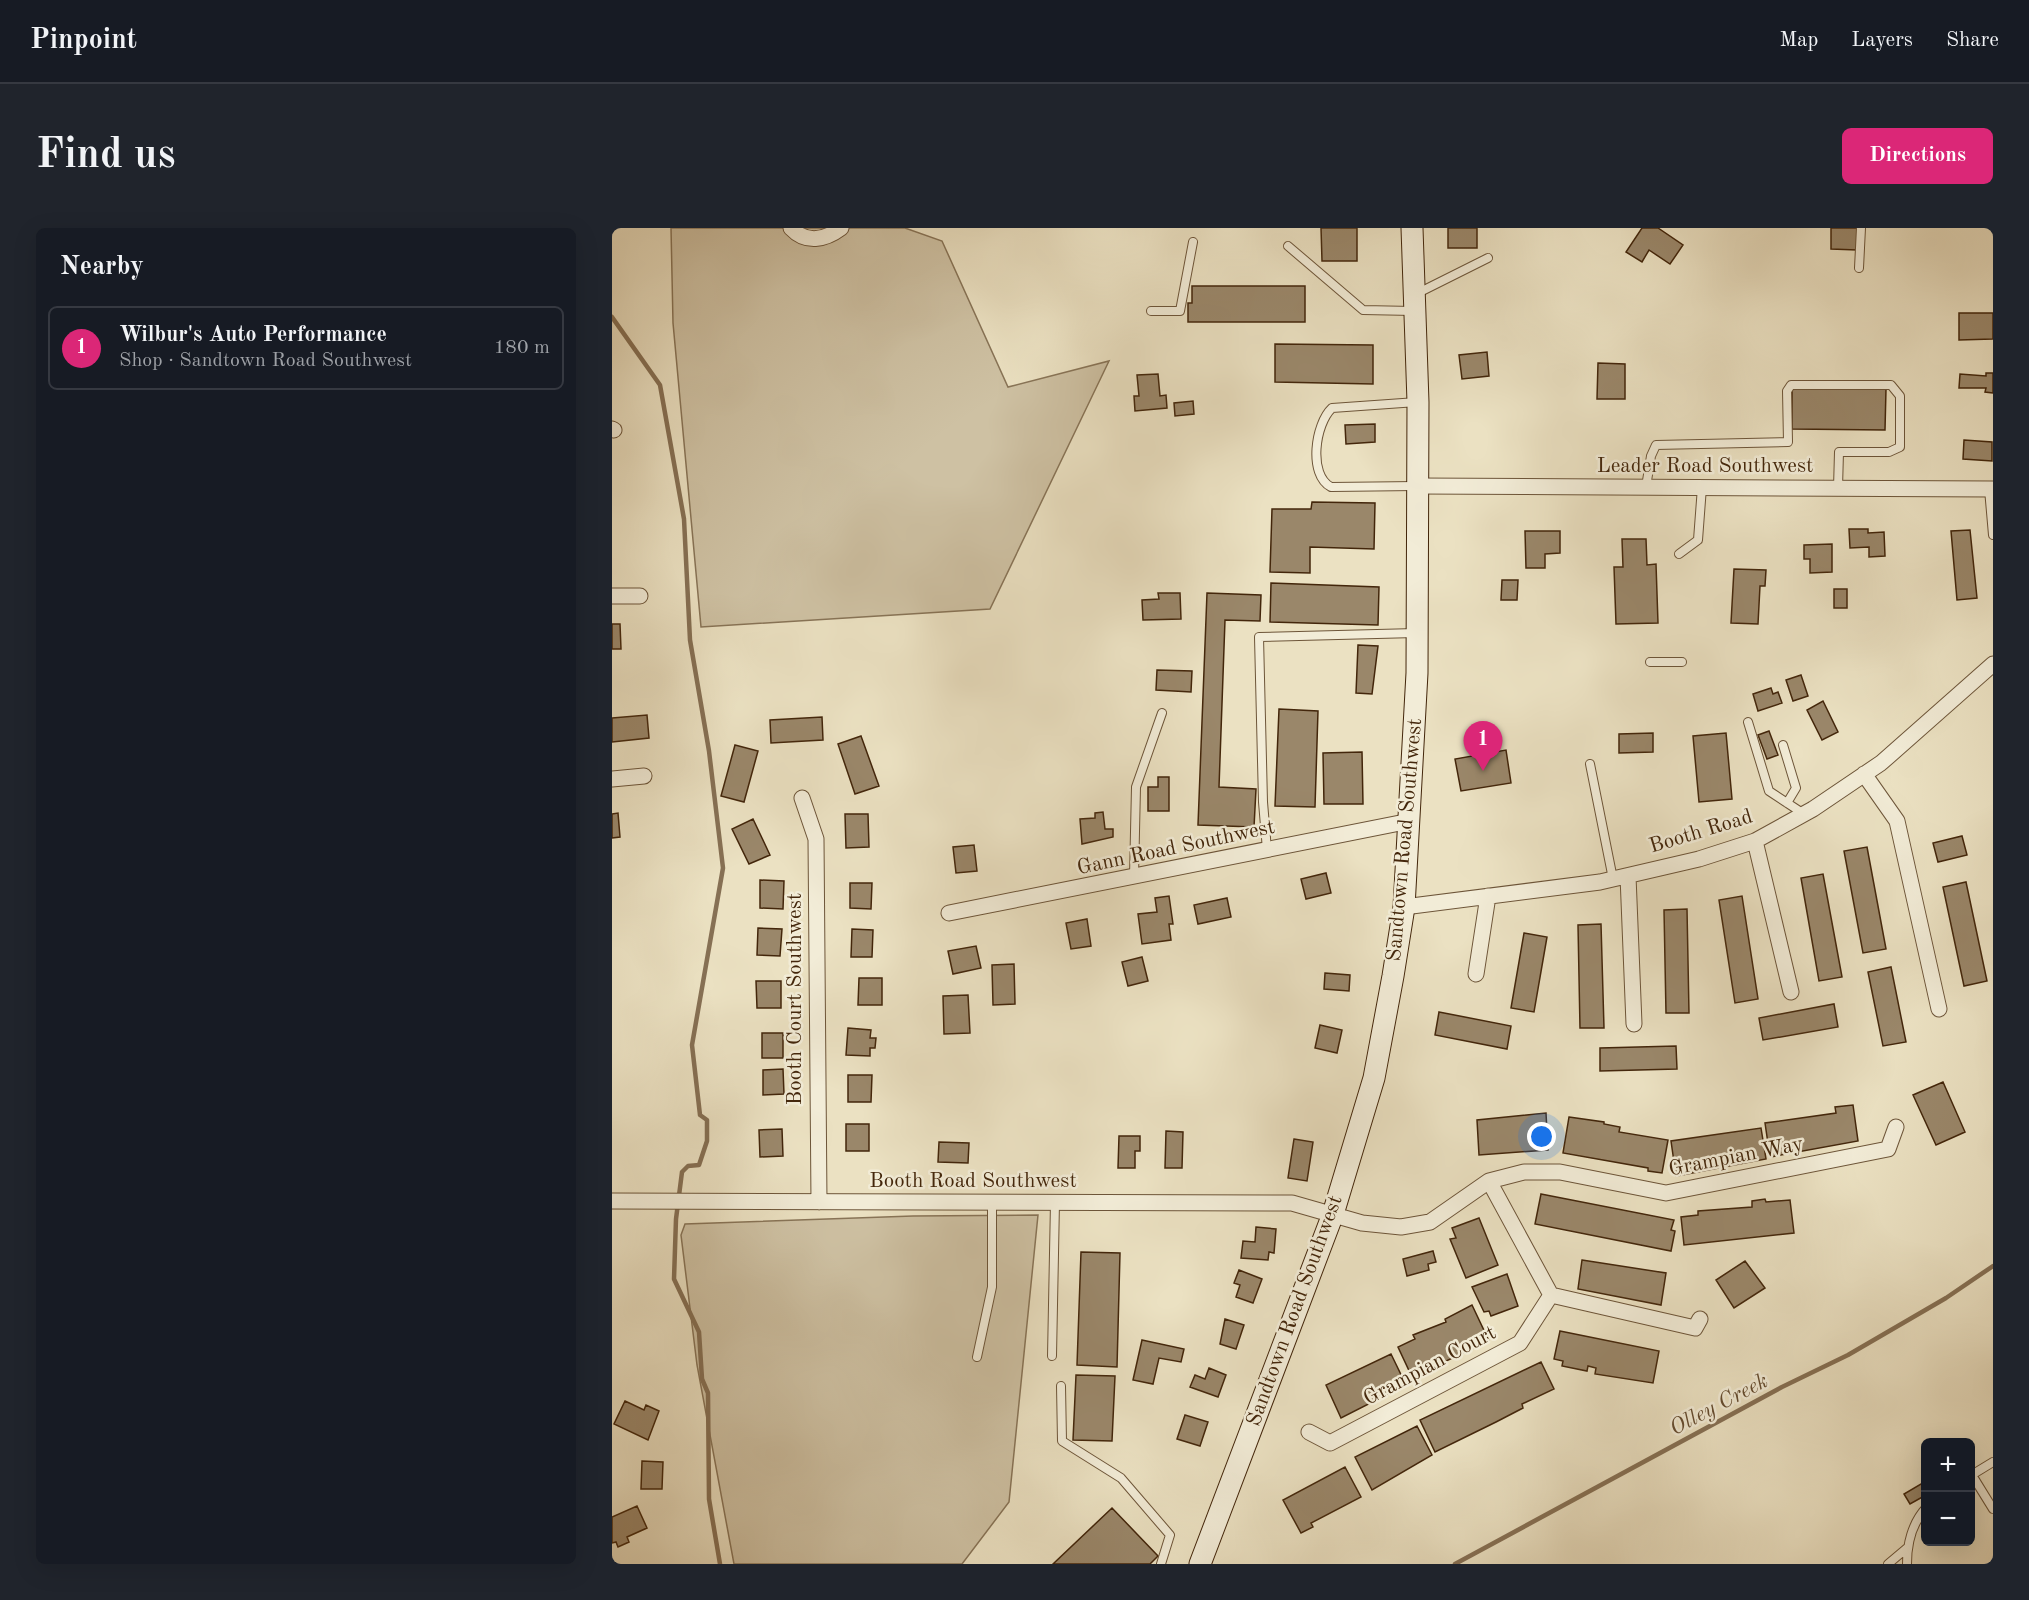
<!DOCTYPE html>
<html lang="en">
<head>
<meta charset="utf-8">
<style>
  :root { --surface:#171b24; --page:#20242c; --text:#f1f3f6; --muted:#9ea1a6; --line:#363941; --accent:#db2777 }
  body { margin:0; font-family:"Old Standard TT",serif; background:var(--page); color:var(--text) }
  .controls { position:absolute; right:18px; bottom:18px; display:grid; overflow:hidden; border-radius:9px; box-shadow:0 6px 24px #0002 }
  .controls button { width:54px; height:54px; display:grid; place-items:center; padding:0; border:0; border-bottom:2px solid var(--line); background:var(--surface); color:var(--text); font:30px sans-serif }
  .you { position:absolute; left:930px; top:909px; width:21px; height:21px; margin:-15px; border:4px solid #fff; border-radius:50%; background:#1a73e8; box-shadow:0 0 0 9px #1a73e833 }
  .badge { display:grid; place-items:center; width:39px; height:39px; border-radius:50%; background:var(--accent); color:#fff; font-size:20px; font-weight:700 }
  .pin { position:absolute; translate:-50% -50px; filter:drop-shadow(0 2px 3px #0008) }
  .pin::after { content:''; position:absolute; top:32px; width:21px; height:18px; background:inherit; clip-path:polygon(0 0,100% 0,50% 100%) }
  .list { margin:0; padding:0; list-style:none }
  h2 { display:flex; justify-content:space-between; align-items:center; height:78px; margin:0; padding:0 24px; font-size:26px }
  h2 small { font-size:20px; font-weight:400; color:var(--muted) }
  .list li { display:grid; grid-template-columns:39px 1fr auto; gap:18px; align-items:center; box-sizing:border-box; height:84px; margin:0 12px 12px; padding:0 12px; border:2px solid var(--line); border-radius:9px }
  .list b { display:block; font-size:22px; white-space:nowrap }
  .list p { margin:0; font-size:20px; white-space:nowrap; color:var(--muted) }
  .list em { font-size:20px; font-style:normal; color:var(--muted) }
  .map { position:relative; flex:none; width:1381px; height:1336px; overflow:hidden; border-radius:9px }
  header { display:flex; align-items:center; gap:36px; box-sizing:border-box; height:84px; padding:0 30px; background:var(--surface); border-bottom:2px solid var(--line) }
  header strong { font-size:28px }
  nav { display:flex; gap:33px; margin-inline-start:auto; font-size:21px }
  .intro { display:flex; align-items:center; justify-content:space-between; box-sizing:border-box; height:144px; padding:0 36px }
  h1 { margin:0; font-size:42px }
  .button { padding:15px 27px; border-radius:9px; background:var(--accent); color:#fff; font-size:21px; font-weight:700 }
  main { display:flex; gap:36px; padding:0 36px }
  aside { flex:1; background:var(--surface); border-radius:9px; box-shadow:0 6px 24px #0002 }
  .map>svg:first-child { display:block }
  .green { fill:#cec1a3; stroke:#887457; stroke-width:1.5 }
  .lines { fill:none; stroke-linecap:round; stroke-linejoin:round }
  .stream { stroke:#867054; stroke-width:4.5 }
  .building { fill:#9a876a; stroke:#43260b; stroke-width:1.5 }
  .lane-casing { stroke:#6d5539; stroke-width:10 }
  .street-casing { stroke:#6d5539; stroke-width:17 }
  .secondary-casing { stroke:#43260b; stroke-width:23 }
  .lane { stroke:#f2ecd7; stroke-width:8 }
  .street { stroke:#f2ecd7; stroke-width:15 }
  .secondary { stroke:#f2ecd7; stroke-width:21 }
  .labels { text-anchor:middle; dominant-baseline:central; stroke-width:5; stroke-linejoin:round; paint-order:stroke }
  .street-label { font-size:21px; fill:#43260b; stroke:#f2ecd7 }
  .water-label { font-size:22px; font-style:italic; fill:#644b2f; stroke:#f2ecd7 }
</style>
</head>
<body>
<header>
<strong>Pinpoint</strong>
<nav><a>Map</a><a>Layers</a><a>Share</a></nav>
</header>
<div class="intro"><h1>Find us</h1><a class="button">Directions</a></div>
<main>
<aside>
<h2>Nearby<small></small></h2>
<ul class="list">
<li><span class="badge">1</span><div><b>Wilbur's Auto Performance</b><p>Shop · Sandtown Road Southwest</p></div><em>180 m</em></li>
</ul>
</aside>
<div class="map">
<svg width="1381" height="1336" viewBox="0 0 1381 1336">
  <rect width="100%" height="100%" fill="#ebe1c2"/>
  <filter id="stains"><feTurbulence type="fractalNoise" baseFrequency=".00333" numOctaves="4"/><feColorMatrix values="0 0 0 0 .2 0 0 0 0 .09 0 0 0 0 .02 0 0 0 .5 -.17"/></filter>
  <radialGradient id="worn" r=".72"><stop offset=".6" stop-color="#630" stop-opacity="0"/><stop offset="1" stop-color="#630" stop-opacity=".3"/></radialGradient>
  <!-- green -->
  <path class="green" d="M59 0H293L330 13 396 159 497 133 378 381 89 399 61 95Z
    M426 987 397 1274 350 1336H122L85 1137 69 1007 73 996 301 988Z"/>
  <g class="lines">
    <!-- stream -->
    <path class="stream" d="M0 89 48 157 72 291 78 412 97 523 111 640 80 817 88 887 95 892V913L87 937 76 938 70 944 64 991 62 1051 87 1104 90 1151 96 1165 97 1271 108 1336
      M843 1336 1170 1159 1236 1127 1334 1070 1381 1038"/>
  </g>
  <!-- building -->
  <path class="building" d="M709 0H745V33H710Z
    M836 0H865V20H836Z
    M1030 0H1046L1071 17 1058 36 1037 22 1030 34 1014 24Z
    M1219 0H1245V22L1219 21Z
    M580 58H693V94H576V75H580Z
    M1347 85H1381V111L1347 112Z
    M663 116 761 117V156L663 154Z
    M875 124 877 148 850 151 847 127Z
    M986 135 1013 136V171H985Z
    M1374 145H1381V165L1373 164 1374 160H1347L1348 146 1374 148Z
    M546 146 548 168 554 167 555 180 523 183 522 168H527L525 147Z
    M1180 161H1274L1273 202 1180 201Z
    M581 173 582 186 563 188 562 175Z
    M763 196V214L734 216 733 197Z
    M1352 212 1380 214V233L1351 231Z
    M700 274 763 275 762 321 698 319V345L658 344 660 281H699Z
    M1237 301H1256V305L1272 304 1273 328 1257 329V319L1238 320Z
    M1358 302 1365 370 1345 372 1339 303Z
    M913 303H948V325L933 326V340H914Z
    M1010 311H1034L1035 337 1044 336 1046 395 1004 396 1002 339H1011Z
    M1220 316V344L1198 345V331H1192V317Z
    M1122 341 1154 342 1153 358H1148L1146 396 1119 395Z
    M890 352H906L905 372H889Z
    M659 355 767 359 766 397 658 394Z
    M1222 361H1235V380H1222Z
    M546 365H568L569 391 531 392 530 372 547 371Z
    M595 365 649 367 648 393 613 392 607 559 644 561 642 599 586 597Z
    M0 396H8L9 421H0Z
    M746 417 766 418 760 466 744 465Z
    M545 442 580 443 579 464 544 462Z
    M1189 447 1196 468 1181 473 1174 452Z
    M1159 460 1161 466 1166 464 1170 475 1146 483 1141 466Z
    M1211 473 1226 504 1210 512 1195 482Z
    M667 481 706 483 703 579 663 578Z
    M35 487 37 510 0 514V490Z
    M210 489 211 512 159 515 158 492Z
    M1157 503 1166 527 1155 531 1146 507Z
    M1041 505V524L1007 525V506Z
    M1114 505 1120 571 1087 574 1081 508Z
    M249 508 267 558 243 566 226 516Z
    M123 517 146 523 132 574 109 568Z
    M894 522 899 555 849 563 843 531Z
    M750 524 751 576H712L711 525Z
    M546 549H557V583H536V559H546Z
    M491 584 493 601H501V609L470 616 468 591 483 590V585Z
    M6 585 8 609 0 610V586Z
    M233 586H256L257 619 234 620Z
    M141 591 158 627 137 636 120 601Z
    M1350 608 1355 627 1326 634 1321 615Z
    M362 617 365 643 344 645 341 619Z
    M1255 619 1274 721 1251 725 1232 623Z
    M714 645 719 665 694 671 689 651Z
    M1211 646 1230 749 1207 753 1189 650Z
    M148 652 172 653 171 681 148 680Z
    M1354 654 1375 753 1352 758 1331 659Z
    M238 655H260L259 681 238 680Z
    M557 668 561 696H557L559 712 530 716 526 686 545 684 543 670Z
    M1130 668 1146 771 1123 775 1107 672Z
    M615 670 619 689 586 696 582 677Z
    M1075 681 1077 785H1054L1052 682Z
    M475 691 479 718 459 721 454 695Z
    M989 696 992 800H968L966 697Z
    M146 700 170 701 168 728 145 727Z
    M240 701 261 702 260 729H239Z
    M912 705 935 709 922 784 899 780Z
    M364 718 369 740 341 746 336 723Z
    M530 729 536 753 516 758 510 734Z
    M402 736 403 776 381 777 380 737Z
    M1279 739 1294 814 1271 818 1256 744Z
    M713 745 738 747 737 763 712 761Z
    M247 750H270V777H246Z
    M144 753H169V780H145Z
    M356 767 358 805 332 806 331 768Z
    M1222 776 1226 799 1151 812 1147 790Z
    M827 784 899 798 895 821 823 807Z
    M708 797 730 802 725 825 703 820Z
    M236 800 259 802 258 810H264L263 820H258V828L234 827Z
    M150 805H171V830H150Z
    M1064 818 1065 841 988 843V820Z
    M171 841 172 866 151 867V842Z
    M236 847H260L259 874H236Z
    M1331 854 1353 904 1324 917 1301 867Z
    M1241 877 1246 913 1158 929 1153 895 1224 885 1223 879Z
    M934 885 936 922 867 927 865 892Z
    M957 889 992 894V896L1008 899 1007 904 1056 912 1050 945 1036 943V940L951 925Z
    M234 896H257V923H234Z
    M1149 900 1154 931 1064 948 1059 913Z
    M170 901 171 928 148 929 147 902Z
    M554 903 571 904 570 940H553Z
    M507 908H528V923H523V940H506Z
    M682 911 701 914 695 953 676 950Z
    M327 914 357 915 356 935 326 934Z
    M929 966 1062 992 1059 1002 1063 1003 1059 1023 923 996Z
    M1153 971 1154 974 1178 972 1182 1005 1072 1017 1069 989 1086 987V983L1140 979V973Z
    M867 990 886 1037 854 1050 838 1011 844 1010 840 1000Z
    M644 999 664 1001 662 1025 657 1024 656 1032 629 1030 631 1013 643 1014Z
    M821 1023 824 1034 816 1036 817 1042 795 1048 791 1031Z
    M469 1024 508 1025 505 1139 465 1137Z
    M970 1032 1054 1045 1049 1077 966 1061Z
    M1133 1033 1153 1060 1122 1080 1104 1052Z
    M627 1042 650 1051 641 1075 624 1069 628 1057 622 1055Z
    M895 1046 906 1078 879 1088 877 1083 872 1084 860 1059Z
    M860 1077 877 1113 800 1149 786 1119 803 1111 801 1107 834 1094 833 1091Z
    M613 1091 632 1097 624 1121 608 1116Z
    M948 1103 1047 1123 1041 1155 983 1146 984 1140 976 1138 975 1143 950 1138 951 1133 942 1131Z
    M530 1112 572 1121 569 1134 547 1130 541 1156 521 1152Z
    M779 1126 794 1157 729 1190 714 1157Z
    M929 1134 942 1161 910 1176 911 1180 884 1194 823 1224 808 1192Z
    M597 1140 614 1147 606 1169 578 1159 583 1147 593 1151Z
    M464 1147 503 1148 500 1213 461 1212Z
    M13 1173 32 1182 34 1177 47 1183 36 1212 2 1196Z
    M573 1187 596 1194 588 1218 565 1211Z
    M805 1198 820 1227 760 1262 743 1229Z
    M30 1233 51 1234 50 1261H29Z
    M733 1239 749 1269 699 1295 701 1299 689 1305 671 1272Z
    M1314 1253V1267L1298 1276 1292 1266Z
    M25 1278 35 1300 15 1309 17 1314 6 1319 4 1314 0 1315V1289Z
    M500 1280 546 1328 538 1336H441Z"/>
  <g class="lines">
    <!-- lane casing -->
    <g class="lane-casing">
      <path id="lane" d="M676 18 751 82 801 83
        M1247 40 1249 0
        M804 66 876 30
        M539 83H568L581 14
        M804 258 719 259C696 247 703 196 720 180L805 174
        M1034 259 1039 228 1044 217 1176 214 1175 163 1179 157H1279L1288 168V219L1277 224H1227L1226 260
        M1377 261 1381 307
        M1067 326 1086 312 1090 259
        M1038 434H1070
        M1136 494 1157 563 1192 586
        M1171 517 1184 560 1175 575
        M978 536 1001 651
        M655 622 651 574 647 409 804 405
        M522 648 524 559 550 485
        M440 1128 443 974
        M365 1129 380 1059V974
        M449 1158 450 1213 509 1250 558 1307 549 1336
        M1360 1247 1381 1281
        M1358 1248 1381 1234
        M1276 1336 1295 1320
        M1295 1336C1295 1317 1300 1295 1314 1280"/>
    </g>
    <!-- street casing -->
    <g class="street-casing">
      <path id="street" d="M179 0C194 16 213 12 229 0
        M0 201 2 202
        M805 258 1381 261
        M0 368H28
        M1252 546 1285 593 1327 781
        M0 551 32 548
        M190 570 204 611 207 974
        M1143 613 1179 764
        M1016 648 1022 796
        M792 679 988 654 1087 631 1143 613 1201 581 1269 535 1381 436
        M337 685 798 593
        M864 746 876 668
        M877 953 939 1067 1083 1100 1088 1091
        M0 973 680 975 750 995 789 999 818 994 877 953 912 944H948L1054 965 1276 921 1284 899
        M697 1204 718 1215 908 1115 939 1067"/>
    </g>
    <!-- secondary casing -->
    <g class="secondary-casing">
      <path id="secondary" d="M588 1336 721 986 762 850 781 748 792 679 805 445 806 174 800 0"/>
    </g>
    <!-- lane -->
    <use href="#lane" class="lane"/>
    <!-- street -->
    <use href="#street" class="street"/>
    <!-- secondary -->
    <use href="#secondary" class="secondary"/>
  </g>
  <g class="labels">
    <!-- street labels -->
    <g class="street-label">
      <text x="1093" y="238">Leader Road Southwest</text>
      <text transform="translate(1089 604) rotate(-17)">Booth Road</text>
      <text transform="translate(793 612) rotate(-85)">Sandtown Road Southwest</text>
      <text transform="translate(564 620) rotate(-12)">Gann Road Southwest</text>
      <text transform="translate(183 771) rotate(-90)">Booth Court Southwest</text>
      <text transform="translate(1124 929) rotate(-11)">Grampian Way</text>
      <text x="361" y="953">Booth Road Southwest</text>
      <text transform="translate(683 1083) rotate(-70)">Sandtown Road Southwest</text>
      <text transform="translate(818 1138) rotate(-28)">Grampian Court</text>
    </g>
    <!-- water labels -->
    <g class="water-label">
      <text transform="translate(1107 1177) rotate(-28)">Olley Creek</text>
    </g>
  </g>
  <rect width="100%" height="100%" filter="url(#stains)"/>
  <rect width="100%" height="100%" fill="url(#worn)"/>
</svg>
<div class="controls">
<button>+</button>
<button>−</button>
</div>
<div class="you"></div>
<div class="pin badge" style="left:871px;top:543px">1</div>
</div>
</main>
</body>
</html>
